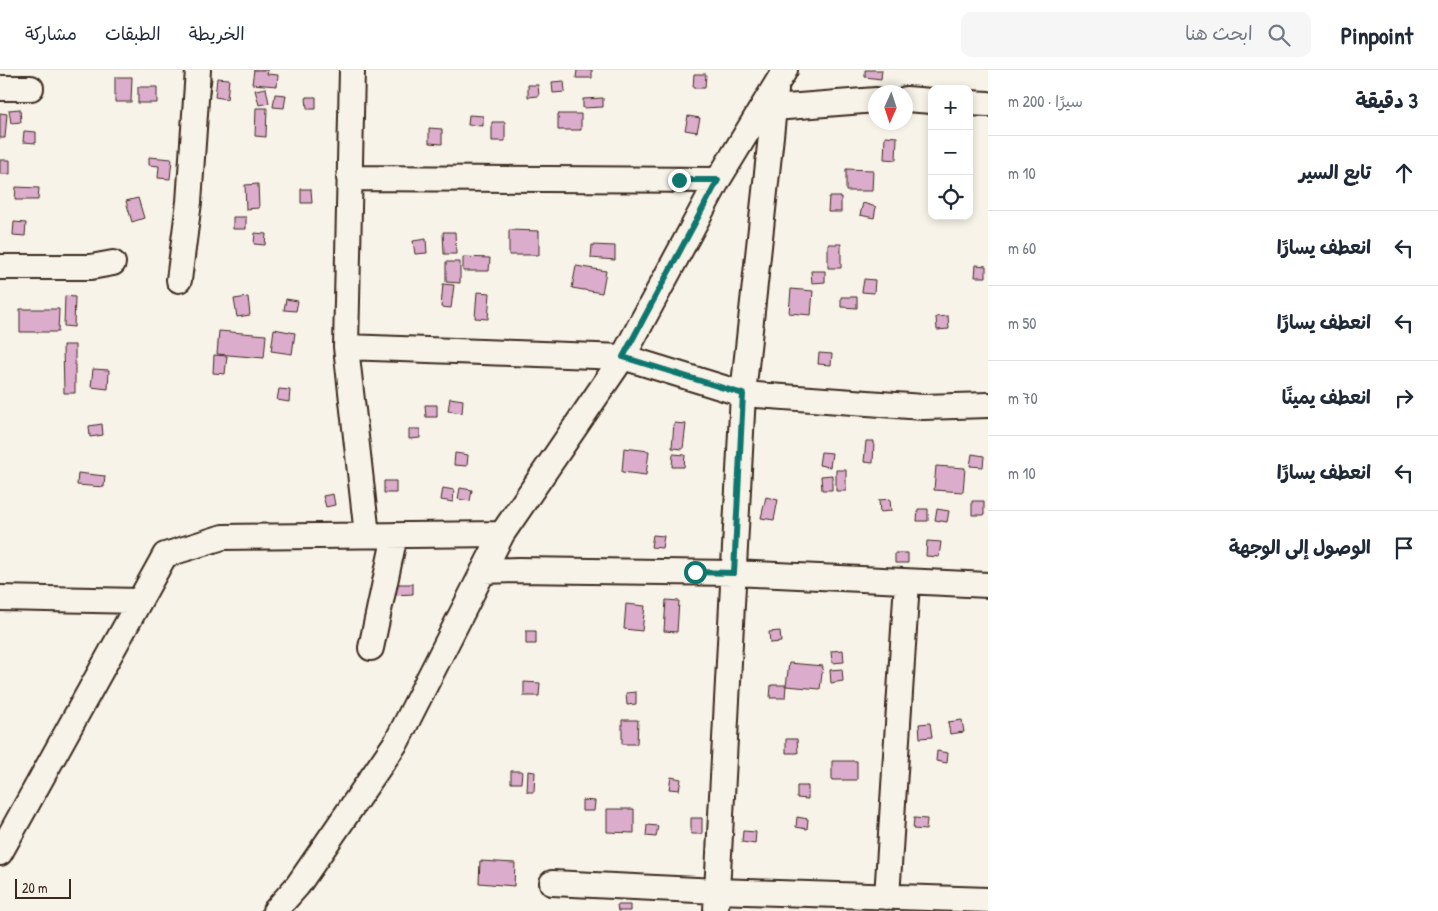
<!DOCTYPE html>
<html lang="ar">
<head>
<meta charset="utf-8">
<style>
  :root { --surface:#fff; --page:#f6f6f7; --text:#1f2937; --muted:#747a83; --line:#e0e1e3 }
  body { margin:0; font-family:"Patrick Hand","Playpen Sans Arabic",sans-serif; background:var(--page); color:var(--text); direction:rtl }
  .controls { position:absolute; right:15px; top:15px; display:grid; overflow:hidden; border-radius:10px; box-shadow:0 2px 8px #0003 }
  .controls button { width:45px; height:45px; display:grid; place-items:center; padding:0; border:0; border-bottom:1px solid var(--line); background:var(--surface); color:var(--text); font:25px sans-serif }
  .compass { position:absolute; left:868px; top:15px; width:45px; height:45px; border-radius:50%; background:var(--surface); box-shadow:0 2px 8px #0003; rotate:183deg }
  .scale { position:absolute; left:15px; bottom:12px; width:56px; box-sizing:border-box; padding-left:5px; border:2px solid #3b2a1e; border-top:0; font-size:14px; line-height:18px; white-space:nowrap; color:#3b2a1e; -webkit-text-stroke:4px #f7f3e8; paint-order:stroke }
  .stop { position:absolute; width:15px; height:15px; margin:-11px; border:4px solid #0f766e; border-radius:50%; background:#fff }
  .stop.end { background:#0f766e; border-color:#fff; box-shadow:0 1px 5px #0008 }
  .list { margin:0; padding:0; list-style:none }
  h2 { display:flex; justify-content:space-between; align-items:center; height:65px; margin:0; padding:0 20px; font-size:21px }
  h2 small { font-size:16px; font-weight:400; color:var(--muted) }
  .list li { display:grid; grid-template-columns:32px 1fr auto; gap:15px; align-items:center; box-sizing:border-box; height:75px; padding:0 20px; border-top:1px solid var(--line) }
  .list b { display:block; font-size:19px; white-space:nowrap }
  .list em { font-size:16px; font-style:normal; color:var(--muted) }
  .icon { flex:none; width:28px; height:28px; fill:none; stroke:currentColor; stroke-width:2; stroke-linecap:round; stroke-linejoin:round }
  .map { position:relative; flex:none; width:988px; height:841px; overflow:hidden; direction:ltr }
  header { display:flex; align-items:center; gap:30px; box-sizing:border-box; height:70px; padding:0 25px; background:var(--surface); border-bottom:1px solid var(--line) }
  header strong { font-size:24px }
  nav { display:flex; gap:28px; margin-inline-start:auto; font-size:18px }
  .search { width:350px; height:45px; background:var(--page); display:flex; align-items:center; gap:12px; box-sizing:border-box; padding:0 18px; border-radius:10px; color:var(--muted); font-size:19px }
  main { display:flex }
  aside { flex:1; background:var(--surface) }
  .map>svg:first-child { display:block }
  .building { fill:#dcaccc; stroke:#3b2a1e }
  .lines { fill:none; stroke-linecap:round; stroke-linejoin:round }
  .minor-casing { stroke:#3b2a1e; stroke-width:28 }
  .minor { stroke:#f7f3e8; stroke-width:24 }
  .route { stroke:#0f766e; stroke-width:6 }
</style>
</head>
<body>
<header>
<strong>Pinpoint</strong>
<div class="search"><svg class="icon" aria-label="search" viewBox="0 0 24 24"><circle cx="10" cy="10" r="6"/><path d="M15 15l6 6"/></svg>ابحث هنا</div>
<nav><a>الخريطة</a><a>الطبقات</a><a>مشاركة</a></nav>
</header>
<main>
<aside>
<h2>3 دقيقة<small>سيرًا · 200 m</small></h2>
<ul class="list">
<li><svg class="icon" aria-label="ahead" viewBox="0 0 24 24"><path d="M12 20V5M6 11l6-6 6 6"/></svg><div><b>تابع السير</b></div><em>10 m</em></li>
<li><svg class="icon" aria-label="left" viewBox="0 0 24 24"><path d="M17 20v-9H6M10 6l-5 5 5 5"/></svg><div><b>انعطف يسارًا</b></div><em>60 m</em></li>
<li><svg class="icon" aria-label="left" viewBox="0 0 24 24"><path d="M17 20v-9H6M10 6l-5 5 5 5"/></svg><div><b>انعطف يسارًا</b></div><em>50 m</em></li>
<li><svg class="icon" aria-label="right" viewBox="0 0 24 24"><path d="M7 20v-9h11M14 6l5 5-5 5"/></svg><div><b>انعطف يمينًا</b></div><em>70 m</em></li>
<li><svg class="icon" aria-label="left" viewBox="0 0 24 24"><path d="M17 20v-9H6M10 6l-5 5 5 5"/></svg><div><b>انعطف يسارًا</b></div><em>10 m</em></li>
<li><svg class="icon" aria-label="arrive" viewBox="0 0 24 24"><path d="M6 21V4h12l-3 4 3 4H6"/></svg><div><b>الوصول إلى الوجهة</b></div></li>
</ul>
</aside>
<div class="map">
<svg width="988" height="841" viewBox="0 0 988 841">
  <rect width="100%" height="100%" fill="#f7f3e8"/>
  <filter id="ink" filterUnits="userSpaceOnUse"><feTurbulence type="fractalNoise" baseFrequency=".02" numOctaves="2"/><feDisplacementMap in="SourceGraphic" scale="10" xChannelSelector="R" yChannelSelector="G"/><feConvolveMatrix kernelMatrix="1 2 1 2 8 2 1 2 1" color-interpolation-filters="sRGB"/></filter>
  <g filter="url(#ink)">
    <!-- building -->
    <path class="building" d="M254 0H268L267 4 278 5 277 16 252 14Z
      M577 0H592V8H576Z
      M865 0H882L881 9 865 7Z
      M694 4H706L705 18H693Z
      M115 7H132L131 32H115Z
      M202 7 212 9 209 28 198 26Z
      M217 8 229 9 227 29 215 27Z
      M564 11 565 22 553 23 552 12Z
      M528 15H538L539 26 528 27Z
      M138 17H157V33H138Z
      M266 18 269 33 259 35 255 20Z
      M275 24 286 25 284 38 273 37Z
      M306 27H316V39H307Z
      M603 28V37L583 38V29Z
      M256 38H267L266 67 255 66Z
      M20 39 21 52 11 53 9 40Z
      M0 43 7 44 5 68H0Z
      M558 44H581V60H558Z
      M469 45 483 46V56L468 55Z
      M688 46 700 48 697 62 685 60Z
      M492 52H505V71H492Z
      M429 58 442 59V74L429 73Z
      M24 61 36 62V73L23 72Z
      M885 66 897 67 896 90 884 89Z
      M149 87 172 89 170 109 158 108 159 96 149 95Z
      M0 90H10V104H0Z
      M846 99 873 100 872 121H846Z
      M258 114 259 138 246 139 245 115Z
      M16 117 39 118 38 130H15Z
      M301 119H311L312 133H301Z
      M829 127H841V142H828Z
      M138 128 144 148 132 152 126 131Z
      M863 133 876 137 874 148 860 145Z
      M233 147H246V159H233Z
      M14 152 26 153 25 166 13 165Z
      M509 160 539 161V185H509Z
      M443 162H455L456 184H444Z
      M255 163 266 164 265 175 254 174Z
      M426 169 427 183 415 184 413 171Z
      M828 174H841V198H828Z
      M592 175 615 176V190L591 188Z
      M463 187 490 188 489 201H463Z
      M446 192H460V213L446 212Z
      M976 195 986 196V207H975Z
      M576 196 606 201 602 223 572 218Z
      M811 201H825V212L812 213Z
      M864 209 875 210 874 223 862 222Z
      M443 214 454 215 451 238 441 237Z
      M791 219 813 221 811 245 789 243Z
      M477 222 490 223 488 249 475 248Z
      M65 226 75 227 74 257 64 256Z
      M248 227 250 245 237 247 234 229Z
      M841 227H857V238L841 237Z
      M286 229 298 231 296 241 284 240Z
      M20 239H59L58 262H20Z
      M948 246 949 259 937 260 936 247Z
      M274 259 295 263 292 284 271 281Z
      M219 261 266 265 264 288 217 284Z
      M63 275H75V323H64Z
      M819 283 832 284 831 295 818 294Z
      M214 285 227 286 225 304 213 303Z
      M93 299 109 300 108 319 91 317Z
      M279 319 290 320 289 332 277 330Z
      M450 328 463 330 462 343 448 341Z
      M425 335H437V347H426Z
      M674 353 686 354 683 379 672 378Z
      M102 354 103 365 90 367 89 356Z
      M409 359H420V368L409 369Z
      M866 371H874L873 393 864 392Z
      M624 378 649 381 646 405 622 402Z
      M821 382 832 383 830 397 819 395Z
      M455 383 468 385 467 396 454 395Z
      M673 384 685 385 684 397H672Z
      M972 384 984 386 983 397 970 396Z
      M936 396 965 398 963 422 934 420Z
      M836 400H846V421H836Z
      M78 403 105 406 104 417 77 415Z
      M832 405V420H822L821 406Z
      M384 411H396V423H384Z
      M443 418 454 420 453 432 441 430Z
      M460 418 472 420 470 431 458 429Z
      M333 424 335 435 326 437 323 426Z
      M766 427 778 430 774 450 761 448Z
      M890 429 891 441 880 442 879 430Z
      M972 431H984V445H972Z
      M918 439H928V451H917Z
      M937 439 949 441 947 452 935 450Z
      M653 465 664 466 662 478 651 477Z
      M927 471 941 472 939 487 926 486Z
      M895 483H908V493H895Z
      M394 514H413V524L394 525Z
      M666 530 679 531 677 562 664 561Z
      M626 534 645 536 642 561 624 559Z
      M526 561H536V574H526Z
      M780 561 781 572 770 573 769 562Z
      M843 580 844 592 832 593 831 581Z
      M789 593 823 596 820 619 786 616Z
      M842 599 843 611 831 613 830 600Z
      M524 612 540 613 539 626H524Z
      M771 615H786L785 628H770Z
      M636 622V634L627 635 626 623Z
      M622 650H638L637 674H622Z
      M962 650 964 662 950 664 948 652Z
      M930 653 932 667 920 668 919 654Z
      M786 669H797L798 683H786Z
      M937 681 948 683 947 693 936 691Z
      M832 691H857V710H832Z
      M511 701H522L521 713H511Z
      M528 701 535 702 534 722H527Z
      M671 707 681 709 679 720 669 719Z
      M797 716H808V729L797 728Z
      M582 730 595 731 594 741H582Z
      M607 739H634V763L607 762Z
      M797 747 808 749 807 759 796 757Z
      M691 748H702V764H691Z
      M914 748 927 749 926 760 913 759Z
      M647 755 658 756 656 767 646 766Z
      M743 761 756 762 755 774 742 772Z
      M480 791 515 793 514 816 479 813Z
      M617 835H630V841H618Z"/>
    <g class="lines">
      <!-- minor casing -->
      <g class="minor-casing">
        <path id="minor" d="M352 0 346 277 367 465
          M0 18H31
          M906 29 932 31
          M969 33 988 34
          M774 38 876 30
          M349 108 718 110
          M0 197H91L113 193
          M179 210 189 132 198 0
          M346 277 623 287 743 324 923 337 988 335
          M483 501 519 500 734 503 988 515
          M0 528 139 531
          M371 578 395 465
          M0 783 165 485 223 467 502 464 623 287 718 110 785 0
          M552 813 717 821 988 830
          M887 827 907 512
          M275 841 298 815 397 671 502 464
          M716 841 743 324 776 20"/>
      </g>
      <!-- minor -->
      <use href="#minor" class="minor"/>
    </g>
  </g>
  <g class="lines" filter="url(#ink)">
    <!-- route -->
    <path class="route" d="M679 110H718L623 287 743 324 734 503 695 502"/>
  </g>
</svg>
<div class="controls">
<button>+</button>
<button>−</button>
<button><svg class="icon" aria-label="locate" viewBox="0 0 24 24"><circle cx="12" cy="12" r="6"/><path d="M12 2v4M12 18v4M2 12h4M18 12h4"/></svg></button>
</div>
<svg class="compass" viewBox="-18 -18 36 36"><path d="M0-13l5 13h-10z" fill="#e53935"/><path d="M0 13l5-13h-10z" fill="#747a83"/></svg>
<div class="scale">20 m</div>
<div class="stop" style="left:695px;top:502px"></div>
<div class="stop end" style="left:679px;top:110px"></div>
</div>
</main>
</body>
</html>
